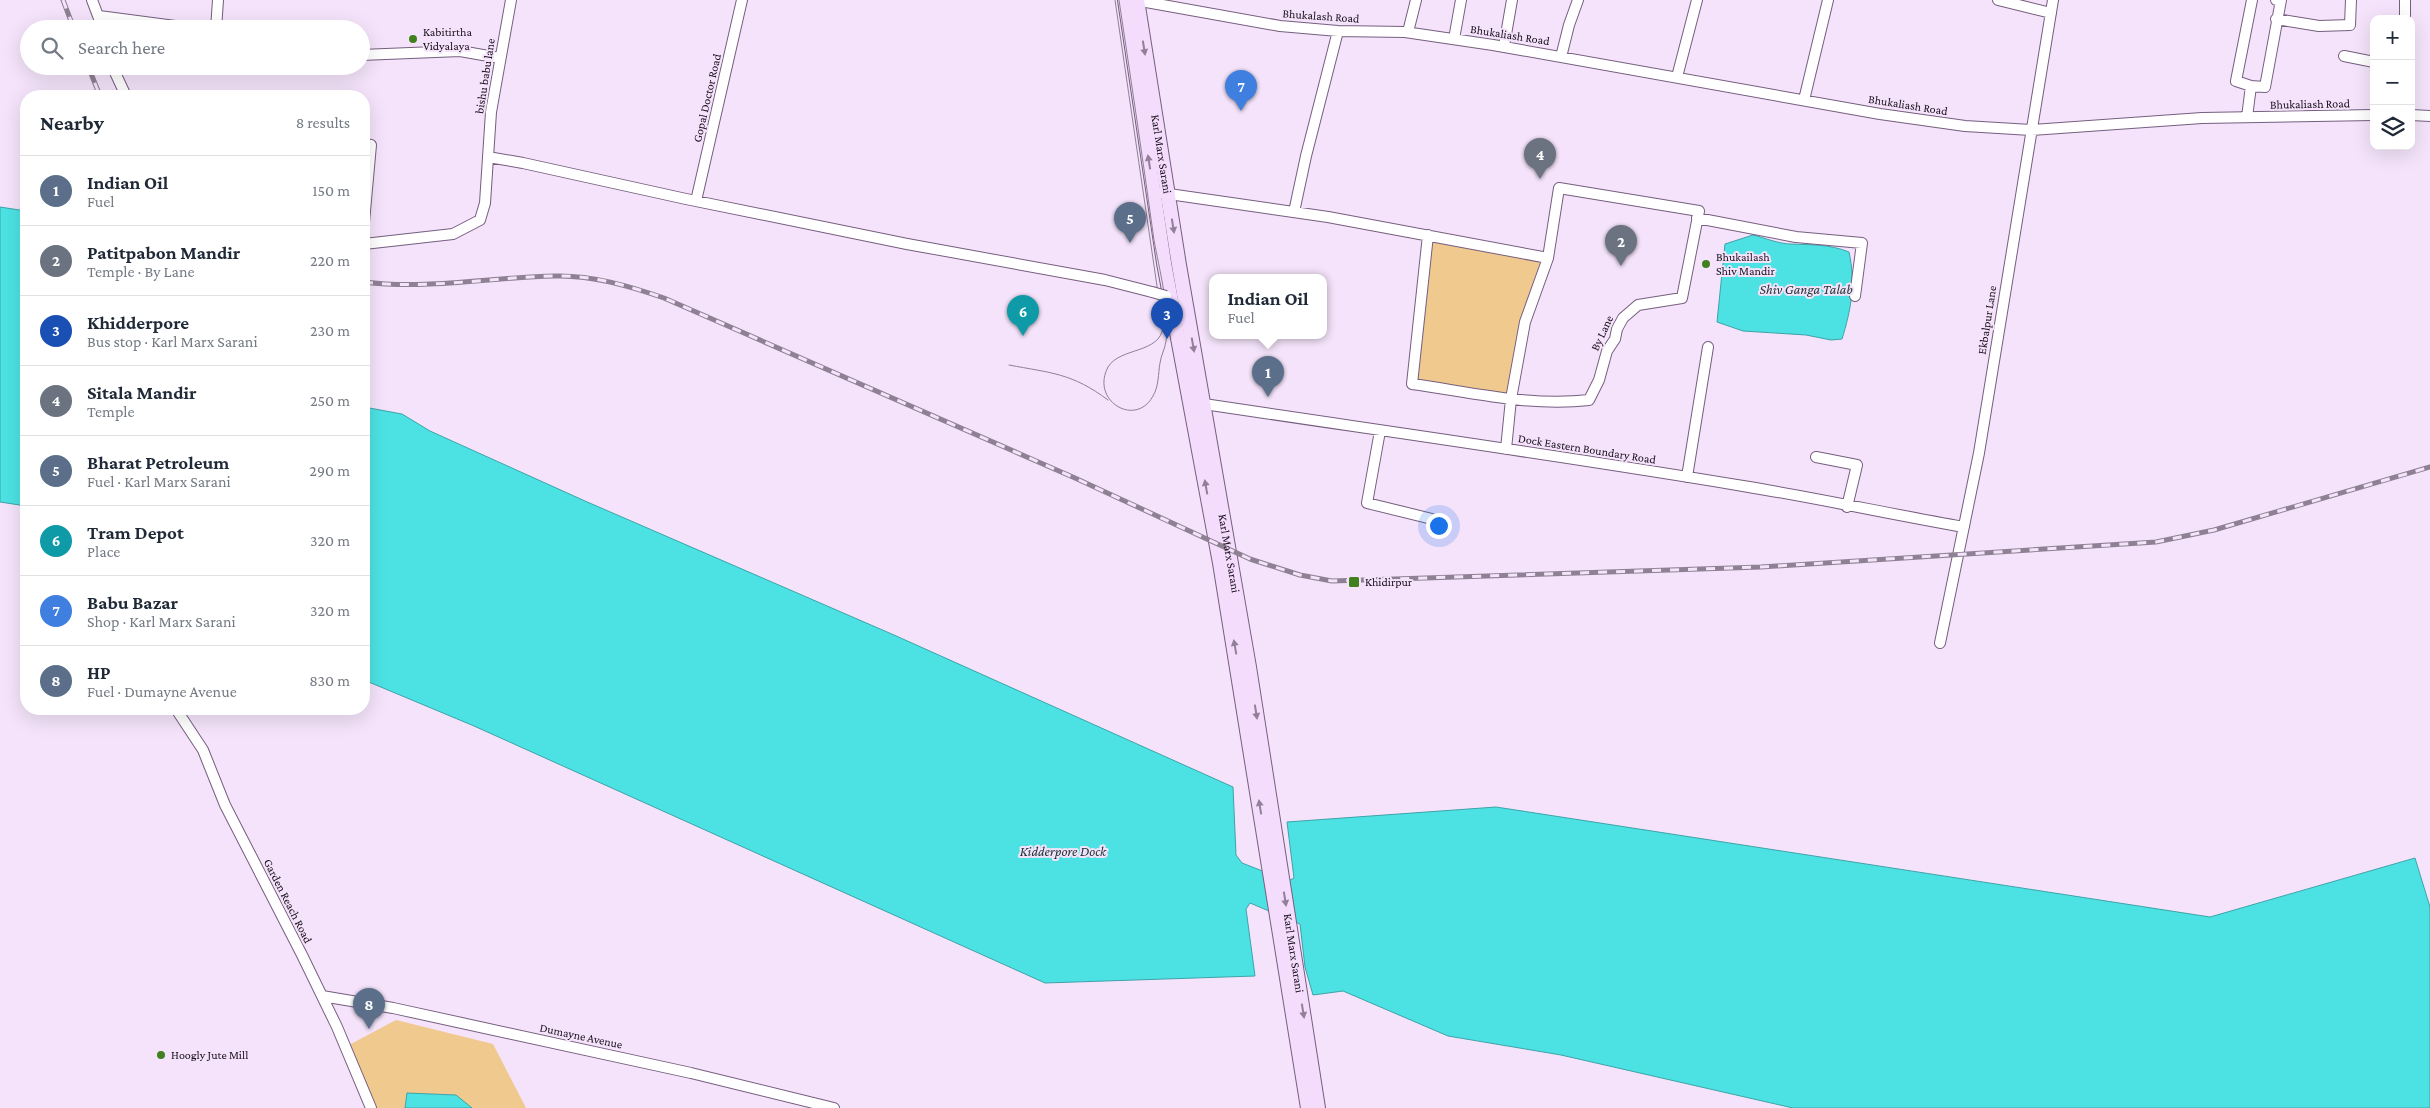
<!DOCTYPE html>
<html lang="en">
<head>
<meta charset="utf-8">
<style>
  :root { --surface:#fff; --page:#f2f2f3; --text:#1f2937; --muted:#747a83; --line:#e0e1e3; --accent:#1a73e8 }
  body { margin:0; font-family:"Crimson Pro",serif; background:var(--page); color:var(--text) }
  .controls { position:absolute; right:15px; top:15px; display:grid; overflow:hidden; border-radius:10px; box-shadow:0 5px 20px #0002 }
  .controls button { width:45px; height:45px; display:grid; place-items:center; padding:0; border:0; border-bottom:1px solid var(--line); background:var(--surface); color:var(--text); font:25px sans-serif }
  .you { position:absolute; left:1438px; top:525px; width:18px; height:18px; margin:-12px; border:4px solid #fff; border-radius:50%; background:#1a73e8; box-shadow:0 0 0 8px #1a73e833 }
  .badge { display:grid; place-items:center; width:32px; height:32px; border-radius:50%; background:var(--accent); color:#fff; font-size:16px; font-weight:700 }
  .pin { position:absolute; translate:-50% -41px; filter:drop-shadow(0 1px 2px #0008) }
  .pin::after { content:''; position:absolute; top:26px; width:18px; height:15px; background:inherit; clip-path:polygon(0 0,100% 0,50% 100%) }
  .popup { position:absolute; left:1209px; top:274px; width:118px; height:65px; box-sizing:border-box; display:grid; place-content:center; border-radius:10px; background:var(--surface); filter:drop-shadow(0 1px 4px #0005); font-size:16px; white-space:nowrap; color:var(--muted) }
  .popup b { font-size:19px; color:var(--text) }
  .popup::after { content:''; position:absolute; left:50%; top:100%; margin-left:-10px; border:10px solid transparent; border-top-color:var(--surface) }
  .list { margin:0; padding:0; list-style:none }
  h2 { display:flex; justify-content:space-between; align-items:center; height:65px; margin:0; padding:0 20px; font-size:21px }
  h2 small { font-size:16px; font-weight:400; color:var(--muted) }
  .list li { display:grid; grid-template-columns:32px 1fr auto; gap:15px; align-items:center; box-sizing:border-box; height:70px; padding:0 20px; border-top:1px solid var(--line) }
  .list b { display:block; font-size:19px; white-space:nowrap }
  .list p { margin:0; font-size:16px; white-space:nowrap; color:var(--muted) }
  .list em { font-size:16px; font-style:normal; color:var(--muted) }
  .icon { flex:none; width:28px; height:28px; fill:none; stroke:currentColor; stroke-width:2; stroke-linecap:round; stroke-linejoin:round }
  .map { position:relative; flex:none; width:2430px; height:1108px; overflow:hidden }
  .search { position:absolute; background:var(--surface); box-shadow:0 5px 20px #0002; left:20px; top:20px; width:350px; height:55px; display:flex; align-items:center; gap:12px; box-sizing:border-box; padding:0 18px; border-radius:28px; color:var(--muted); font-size:19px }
  .panel { position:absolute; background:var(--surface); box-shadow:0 5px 20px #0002; left:20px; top:90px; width:350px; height:625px; border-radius:20px }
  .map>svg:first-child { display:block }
  .green { fill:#f0c98f }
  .water { fill:#4ce2e4; stroke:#3da3a8 }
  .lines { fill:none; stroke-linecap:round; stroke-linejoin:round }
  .minor-casing { stroke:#765e7f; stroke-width:12 }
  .secondary-casing { stroke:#765e7f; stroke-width:16 }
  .minor { stroke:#fff; stroke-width:10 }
  .secondary { stroke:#f4dcfc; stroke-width:14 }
  .tram { stroke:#8f8194; stroke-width:1 }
  .rail-casing { stroke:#8f8194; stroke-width:5 }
  .rail { stroke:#f4e3fa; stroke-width:3; stroke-dasharray:9; stroke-linecap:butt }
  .minor-bridge-casing { stroke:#765e7f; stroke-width:12; stroke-linecap:butt }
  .minor-bridge { stroke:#fff; stroke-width:10 }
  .oneway { fill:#918097 }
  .poi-dot { fill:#41801f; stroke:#f4e3fa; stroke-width:2 }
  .labels { text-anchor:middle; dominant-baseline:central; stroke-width:4; stroke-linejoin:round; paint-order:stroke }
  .street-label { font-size:12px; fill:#190f1c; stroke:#f4e3fa }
  .poi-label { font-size:12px; fill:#190f1c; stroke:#f4e3fa; text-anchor:start }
  .water-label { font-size:14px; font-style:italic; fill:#193232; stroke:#f4e3fa }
</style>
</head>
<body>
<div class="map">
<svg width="2430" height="1108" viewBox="0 0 2430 1108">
  <rect width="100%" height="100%" fill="#f4e3fa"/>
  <!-- green -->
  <path class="green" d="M1431 238 1541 260 1524 309 1508 395 1416 382Z
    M396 1020 493 1044 526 1108H376L349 1045Z"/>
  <!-- water -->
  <path class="water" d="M0 207 26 211V506L0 502Z
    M1753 235C1765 238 1779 244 1791 244 1812 245 1829 244 1849 252 1856 283 1851 310 1842 339L1831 340 1806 335 1743 331 1717 322 1725 244Z
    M364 407 402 414 430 431 585 501 894 635 1233 787 1236 855 1242 863 1288 881 1294 878 1287 822 1496 807 2210 917 2415 858 2430 907V1108H1793L1561 1055 1448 1036 1343 991 1313 995 1305 967 1300 924 1250 903 1246 909 1255 976 1045 983 474 726 364 680Z
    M407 1093 456 1095 472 1108H405Z"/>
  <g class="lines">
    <!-- minor casing -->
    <g class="minor-casing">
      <path id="minor" d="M92 0 103 29
        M1135 0 1280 26 1338 31 1405 32 1493 45 1880 114 1965 126 2031 130 2202 118 2374 115
        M1998 0 2051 13
        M2405 0V19
        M99 16 198 29
        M2276 19 2319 26 2350 25 2351 0
        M216 29 218 0
        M1408 32 1416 0
        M1454 39 1461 0
        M1504 46 1512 0
        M361 55 460 51 500 58
        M2344 56 2374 62
        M1561 57 1569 25 1578 0
        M112 66 126 96
        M1677 77 1697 0
        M2251 86 2265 87 2281 0H2276
        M1804 100 1828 0
        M2411 115 2430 116
        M2247 117 2251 86 2236 81 2252 0
        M364 144 371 145 364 222
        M488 157 523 163 686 199 907 244 1105 280 1152 292
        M1162 193 1328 217 1548 258
        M696 201 742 0
        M1294 212 1306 156 1338 31
        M1697 218 1796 237 1862 243 1855 296
        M1428 235 1412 384C1470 392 1530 407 1589 400L1599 380 1607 351 1615 339 1617 329 1623 318 1638 305 1682 298 1699 211 1559 188 1548 258 1525 322 1511 399 1506 449
        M364 244 453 234 480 220 485 203 491 112 511 0
        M1204 404C1384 431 1564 456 1743 486 1817 498 1890 514 1964 527
        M1380 431 1367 503 1432 519
        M1816 457 1857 465 1847 507
        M1687 477 1708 347
        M1940 643 1979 453 2053 0
        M176 709 203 750 225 805 302 955 337 1027 371 1108
        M322 996 393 1008 691 1073 834 1108"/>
    </g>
    <!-- secondary casing -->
    <g class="secondary-casing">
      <g id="secondary">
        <path d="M1125 0 1164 263 1220 563 1308 1108"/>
        <path id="s1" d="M1137 0 1179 265 1249 667 1318 1108"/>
      </g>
    </g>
    <!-- minor -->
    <use href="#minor" class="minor"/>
    <!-- secondary -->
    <use href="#secondary" class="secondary"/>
    <!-- tram -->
    <path class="tram" d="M1115 0 1163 327C1160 354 1120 347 1108 367 1090 401 1136 428 1153 396 1159 386 1158 374 1160 363 1161 355 1165 349 1166 341 1171 314 1159 268 1154 240 1143 160 1131 80 1119 0
      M1009 365C1051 373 1072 373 1108 400"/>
    <!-- rail casing -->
    <g class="rail-casing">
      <path id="rail" d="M63 0 74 29
        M88 66 100 96
        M364 282C428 290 491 277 555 276 592 275 629 286 664 298L1075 478 1250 559 1300 575 1332 581 1761 567 2156 542 2214 530 2430 467"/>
    </g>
    <!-- rail -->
    <use href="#rail" class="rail"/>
    <!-- minor-bridge casing -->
    <g class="minor-bridge-casing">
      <path id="minor-bridge" d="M1152 292 1166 296"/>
    </g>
    <!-- minor-bridge -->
    <use href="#minor-bridge" class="minor-bridge"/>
  </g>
  <!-- one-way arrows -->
  <defs><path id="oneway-solid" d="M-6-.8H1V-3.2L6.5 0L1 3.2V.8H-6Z" transform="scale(1.25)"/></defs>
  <g class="oneway">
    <use href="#oneway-solid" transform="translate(1144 48) rotate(81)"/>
    <use href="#oneway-solid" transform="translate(1149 162) rotate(-99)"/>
    <use href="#oneway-solid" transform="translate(1173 226) rotate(81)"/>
    <use href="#oneway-solid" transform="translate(1193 345) rotate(80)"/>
    <use href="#oneway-solid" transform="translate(1206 487) rotate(-100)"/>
    <use href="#oneway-solid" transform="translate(1235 647) rotate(-100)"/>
    <use href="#oneway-solid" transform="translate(1256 712) rotate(81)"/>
    <use href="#oneway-solid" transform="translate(1260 807) rotate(-99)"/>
    <use href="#oneway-solid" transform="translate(1285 899) rotate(81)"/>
    <use href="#oneway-solid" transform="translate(1303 1011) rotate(81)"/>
  </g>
  <!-- markers -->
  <g class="poi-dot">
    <circle cx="413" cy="39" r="5"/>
    <circle cx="1706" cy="264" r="5"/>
    <rect x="1348" y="576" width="12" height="12" rx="2.5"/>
    <circle cx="161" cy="1055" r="5"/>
  </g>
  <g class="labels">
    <!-- street labels -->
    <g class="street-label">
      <text transform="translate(1321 16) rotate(4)">Bhukalash Road</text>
      <text transform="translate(1510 35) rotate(9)">Bhukaliash Road</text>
      <text transform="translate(485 76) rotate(-81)">bishu babu lane</text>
      <text transform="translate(707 98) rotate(-77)">Gopal Doctor Road</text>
      <text transform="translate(2310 104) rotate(-1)">Bhukaliash Road</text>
      <text transform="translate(1908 105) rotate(9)">Bhukaliash Road</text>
      <text stroke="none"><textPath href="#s1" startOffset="156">Karl Marx Sarani</textPath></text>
      <text transform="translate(1987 320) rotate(-81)">Ekbalpur Lane</text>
      <text transform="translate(1602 333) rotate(-65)">By Lane</text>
      <text transform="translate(1587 449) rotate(9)">Dock Eastern Boundary Road</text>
      <text stroke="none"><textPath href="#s1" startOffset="561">Karl Marx Sarani</textPath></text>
      <text transform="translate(288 901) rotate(63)">Garden Reach Road</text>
      <text stroke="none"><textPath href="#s1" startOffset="966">Karl Marx Sarani</textPath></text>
      <text transform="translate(581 1036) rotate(12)">Dumayne Avenue</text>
    </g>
    <!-- poi labels -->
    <g class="poi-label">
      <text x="423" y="32">Kabitirtha<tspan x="423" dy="14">Vidyalaya</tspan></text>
      <text x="1716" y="257">Bhukailash<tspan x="1716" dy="14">Shiv Mandir</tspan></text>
      <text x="1365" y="582">Khidirpur</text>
      <text x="171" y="1055">Hoogly Jute Mill</text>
    </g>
    <!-- water labels -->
    <g class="water-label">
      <text x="1806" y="289">Shiv Ganga Talab</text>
      <text x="1063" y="851">Kidderpore Dock</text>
    </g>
  </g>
</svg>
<div class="controls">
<button>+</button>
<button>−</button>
<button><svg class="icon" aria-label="layers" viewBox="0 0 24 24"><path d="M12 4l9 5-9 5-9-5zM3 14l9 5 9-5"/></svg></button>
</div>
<div class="you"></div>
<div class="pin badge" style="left:1268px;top:397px;background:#5c6f8a">1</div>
<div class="popup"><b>Indian Oil</b>Fuel</div>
<div class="pin badge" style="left:1621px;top:266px;background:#6b7280">2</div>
<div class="pin badge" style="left:1167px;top:339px;background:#1a4fb4">3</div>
<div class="pin badge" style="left:1540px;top:179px;background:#6b7280">4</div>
<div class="pin badge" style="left:1130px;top:243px;background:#5c6f8a">5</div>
<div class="pin badge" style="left:1023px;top:336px;background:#0f9aa8">6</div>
<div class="pin badge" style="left:1241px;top:111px;background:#3f7fe0">7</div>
<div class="pin badge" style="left:369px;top:1029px;background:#5c6f8a">8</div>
<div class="search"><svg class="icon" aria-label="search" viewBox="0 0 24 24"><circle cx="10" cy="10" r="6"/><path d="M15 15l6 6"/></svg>Search here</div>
<section class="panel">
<h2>Nearby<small>8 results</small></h2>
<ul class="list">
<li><span class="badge" style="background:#5c6f8a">1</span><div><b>Indian Oil</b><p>Fuel</p></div><em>150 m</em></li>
<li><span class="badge" style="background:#6b7280">2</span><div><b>Patitpabon Mandir</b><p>Temple · By Lane</p></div><em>220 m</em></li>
<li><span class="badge" style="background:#1a4fb4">3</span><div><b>Khidderpore</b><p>Bus stop · Karl Marx Sarani</p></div><em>230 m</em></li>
<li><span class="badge" style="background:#6b7280">4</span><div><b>Sitala Mandir</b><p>Temple</p></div><em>250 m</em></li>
<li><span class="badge" style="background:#5c6f8a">5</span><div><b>Bharat Petroleum</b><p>Fuel · Karl Marx Sarani</p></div><em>290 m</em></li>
<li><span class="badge" style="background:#0f9aa8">6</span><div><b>Tram Depot</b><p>Place</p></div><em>320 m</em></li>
<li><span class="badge" style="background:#3f7fe0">7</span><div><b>Babu Bazar</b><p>Shop · Karl Marx Sarani</p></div><em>320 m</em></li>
<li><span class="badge" style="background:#5c6f8a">8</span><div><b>HP</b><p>Fuel · Dumayne Avenue</p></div><em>830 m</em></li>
</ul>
</section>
</div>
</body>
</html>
